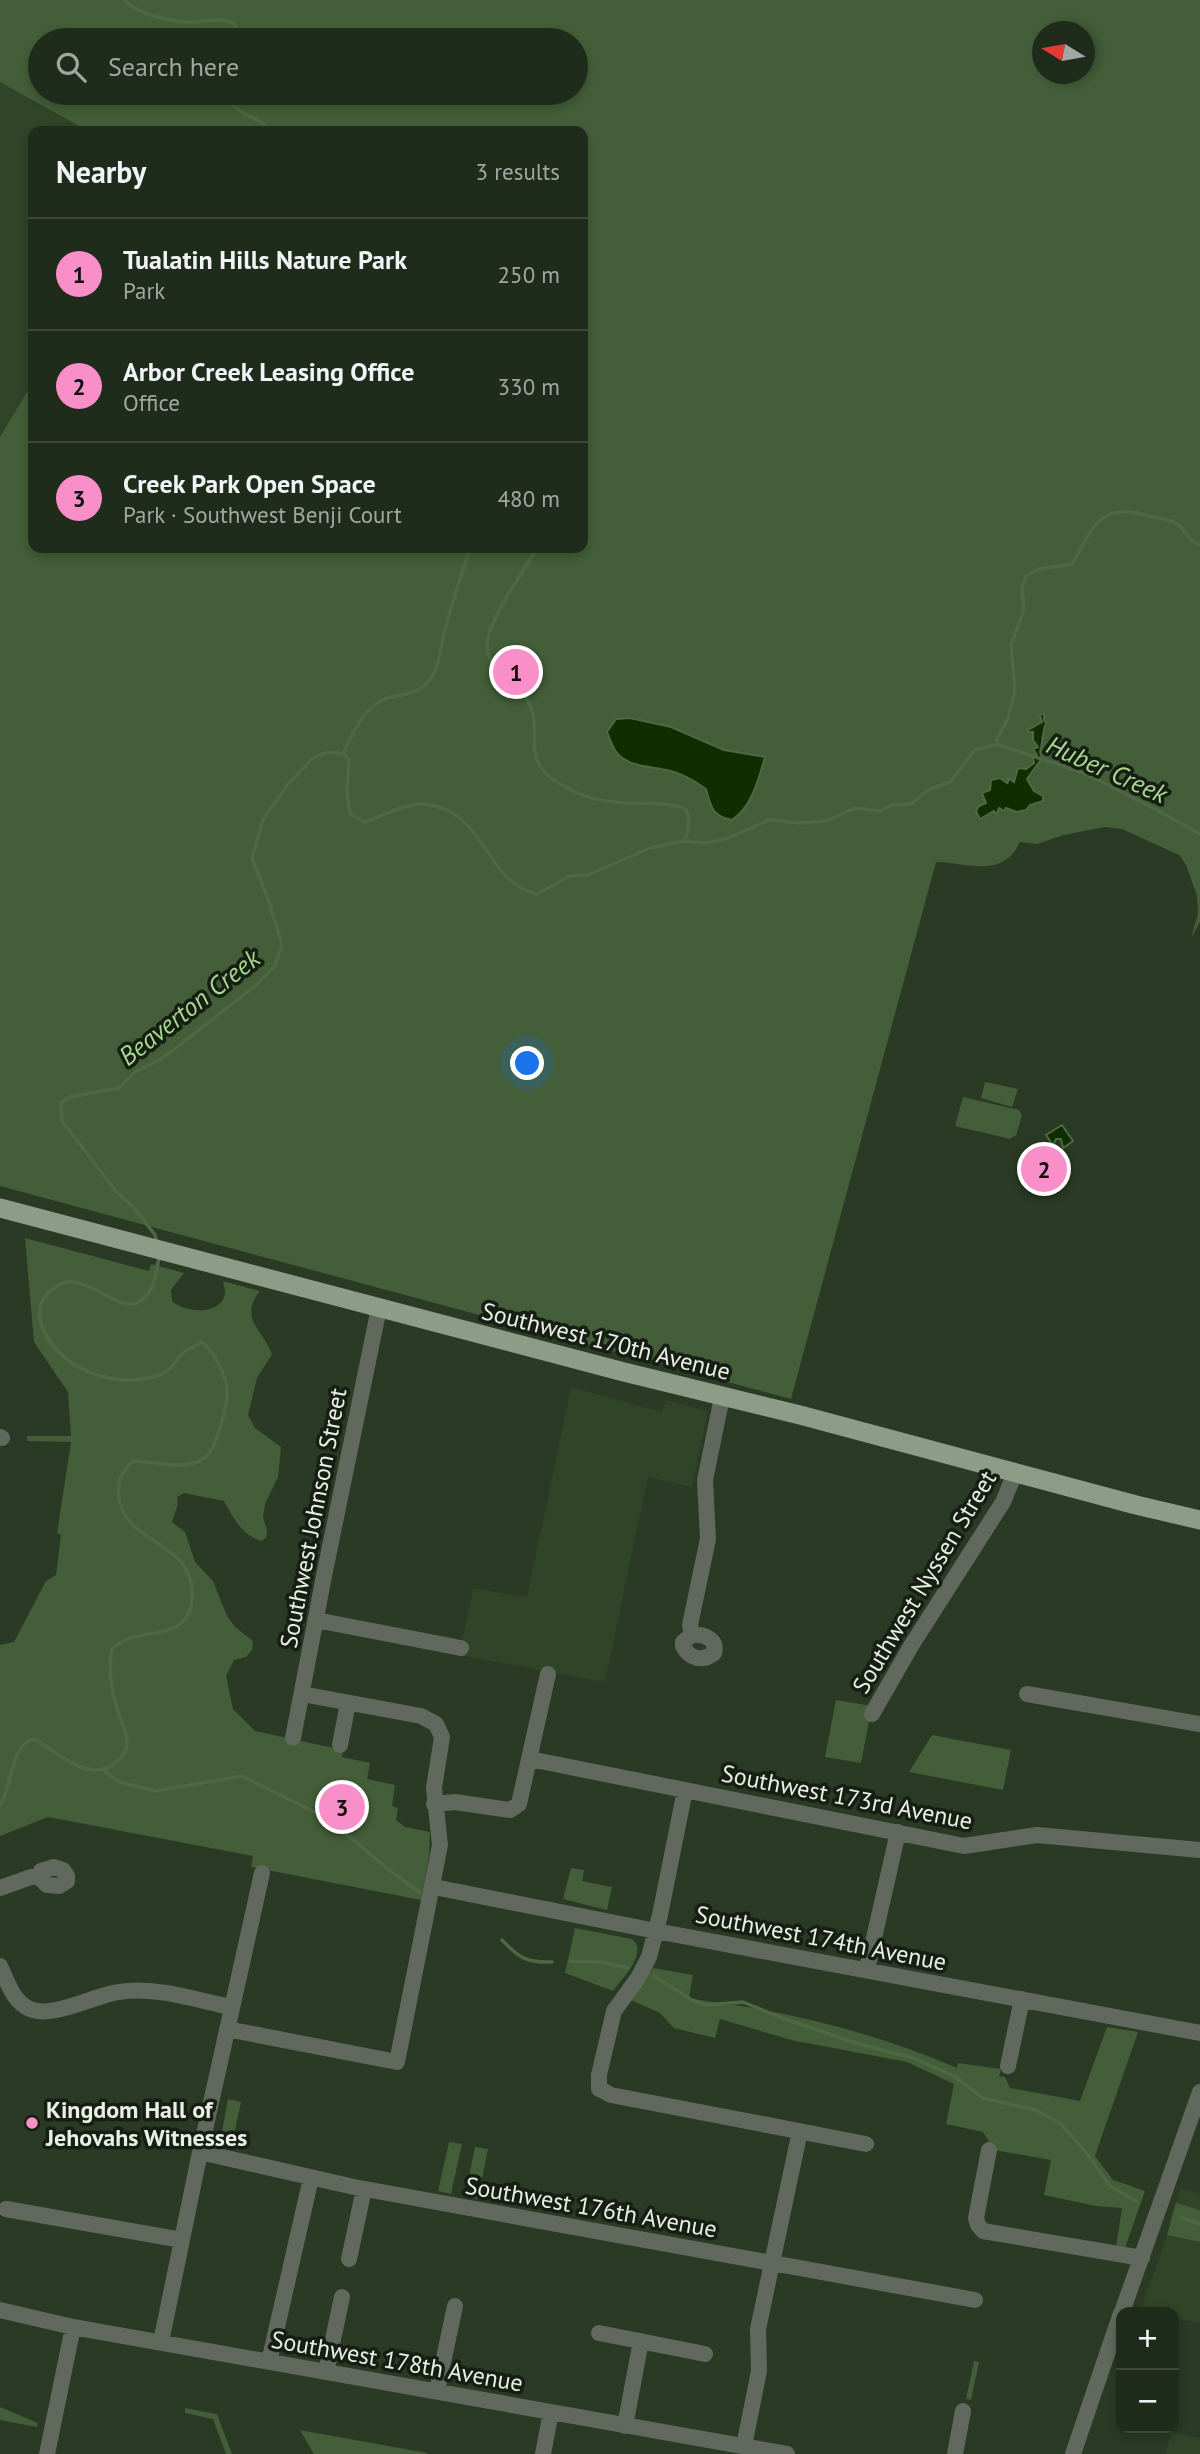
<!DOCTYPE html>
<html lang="en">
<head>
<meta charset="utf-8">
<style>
  :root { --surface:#202c1b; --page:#2d3828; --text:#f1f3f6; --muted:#a2a7a3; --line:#3d483a; --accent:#f98fc9 }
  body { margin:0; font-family:"PT Sans",sans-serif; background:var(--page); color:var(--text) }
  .controls { position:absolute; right:21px; bottom:21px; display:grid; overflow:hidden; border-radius:14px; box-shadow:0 4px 10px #0003 }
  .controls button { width:63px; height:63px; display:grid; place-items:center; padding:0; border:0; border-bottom:2px solid var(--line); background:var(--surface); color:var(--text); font:35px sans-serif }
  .compass { position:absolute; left:1032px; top:21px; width:63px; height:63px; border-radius:50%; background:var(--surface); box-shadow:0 4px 10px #0003; rotate:281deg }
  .you { position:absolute; left:528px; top:1064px; width:24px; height:24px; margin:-18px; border:5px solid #fff; border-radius:50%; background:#1a73e8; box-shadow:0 0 0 10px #1a73e833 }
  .badge { display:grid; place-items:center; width:46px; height:46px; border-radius:50%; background:var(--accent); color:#111; font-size:23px; font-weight:700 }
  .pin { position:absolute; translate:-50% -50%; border:4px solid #fff; box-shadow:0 2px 7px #0006 }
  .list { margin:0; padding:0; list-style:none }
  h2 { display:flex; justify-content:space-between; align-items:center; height:91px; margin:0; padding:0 28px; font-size:30px }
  h2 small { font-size:23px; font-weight:400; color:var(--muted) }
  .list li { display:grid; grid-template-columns:46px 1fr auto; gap:21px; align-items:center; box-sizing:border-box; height:112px; padding:0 28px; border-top:2px solid var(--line) }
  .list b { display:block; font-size:26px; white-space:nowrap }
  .list p { margin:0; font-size:23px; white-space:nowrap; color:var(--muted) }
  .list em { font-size:23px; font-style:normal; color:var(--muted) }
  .icon { flex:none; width:38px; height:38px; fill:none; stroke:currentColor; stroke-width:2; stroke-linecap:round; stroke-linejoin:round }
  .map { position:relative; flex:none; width:1200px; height:2454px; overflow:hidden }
  .search { position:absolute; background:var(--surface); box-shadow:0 4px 10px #0003; left:28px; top:28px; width:560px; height:77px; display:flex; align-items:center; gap:18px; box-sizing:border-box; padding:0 24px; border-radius:38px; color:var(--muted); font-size:26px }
  .panel { position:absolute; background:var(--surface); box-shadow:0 4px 10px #0003; left:28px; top:126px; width:560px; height:427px; border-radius:14px }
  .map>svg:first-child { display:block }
  .built { fill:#304428 }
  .green { fill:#435e38; fill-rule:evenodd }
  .water { fill:#0e2e00; stroke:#4f6844; stroke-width:2 }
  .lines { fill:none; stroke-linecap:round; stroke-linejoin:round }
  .stream { stroke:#4f6844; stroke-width:3.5 }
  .minor { stroke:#61695e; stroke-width:16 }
  .major { stroke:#8d9c86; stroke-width:19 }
  .poi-dot { fill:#f98fc9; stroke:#171f15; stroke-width:2.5 }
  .labels { text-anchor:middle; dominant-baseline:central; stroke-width:7; stroke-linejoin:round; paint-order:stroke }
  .street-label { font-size:24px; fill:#e7f1e3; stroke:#171f15 }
  .poi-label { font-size:24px; font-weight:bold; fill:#e7f1e3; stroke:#171f15; text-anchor:start }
  .water-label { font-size:26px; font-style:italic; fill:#a5da8f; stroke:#171f15 }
</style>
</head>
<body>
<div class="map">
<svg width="1200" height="2454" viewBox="0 0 1200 2454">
  <rect width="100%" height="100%" fill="#2a3a24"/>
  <!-- built -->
  <path class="built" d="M0 71 104 131H33V382L0 437Z
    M571 1387 662 1412 666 1400 708 1411 692 1487 648 1477 605 1682 459 1655 473 1588 527 1597Z
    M1181 2188 1200 2194V2323L1174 2318V2312L1140 2311 1171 2225 1169 2224Z
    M1172 2432 1200 2438V2454H1165Z"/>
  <!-- green -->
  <path class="green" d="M0 0H1200V922L1191 938 1198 914 1197 896 1186 865 1179 855 1122 829 1105 827 1064 835 1037 844 1020 842C1003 879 968 863 936 862L791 1399 0 1186V437L33 382V548H583V131H88L0 82ZM1042 32H1084V74H1042ZM40 40H576V93H40Z
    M985 1082 1018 1089 1012 1107 981 1098Z
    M963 1097 1019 1110 1022 1116 1016 1135 1010 1139 955 1126Z
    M25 1238 149 1271 151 1264 184 1273 171 1290 172 1301C184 1313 222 1316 225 1293 225 1289 224 1285 223 1281L260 1291C238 1318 263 1330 272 1354L257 1378 248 1415 255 1428 281 1447 278 1477 265 1504 263 1518 267 1530 266 1538 261 1541C241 1534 234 1519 224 1501L184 1493 177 1497 178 1504 172 1522 185 1532 195 1562 213 1581 227 1616 235 1627 253 1641 252 1650 246 1657 234 1660 226 1676 233 1709 255 1731 343 1750 342 1757 370 1763 367 1779 395 1785 392 1806 398 1808 396 1820 405 1827 430 1832 429 1856 421 1900 251 1867 253 1856 48 1817 0 1836V1645L14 1642 46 1581 56 1575 61 1535 57 1533 71 1442 27 1441V1436H71L68 1392 34 1342Z
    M836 1700 872 1706 861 1763 825 1757Z
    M932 1735 1011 1750 1003 1790 909 1772Z
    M571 1868 584 1870 582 1881 612 1887 607 1910 563 1899Z
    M575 1928 632 1939C649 1952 622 1979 613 1991L565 1973Z
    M653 1968 693 1975 689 1998C714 2003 740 2005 764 2010 831 2023 895 2041 957 2068L958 2063 1001 2069 999 2076 1005 2077 1010 2088 1080 2101 1107 2027 1138 2032 1095 2156 1113 2180 1145 2191 1125 2248 1116 2247 1122 2208 1096 2206 1044 2195 1051 2160 994 2150 983 2132 946 2124 954 2084 907 2062 791 2040 720 2019 715 2038 674 2028 660 2013 631 2000Z
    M228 2099 241 2102 231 2149 224 2148 220 2142Z
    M449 2142 462 2144 451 2194 438 2191Z
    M475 2147 488 2149 478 2199 465 2196Z
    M1176 2203 1200 2210V2242L1167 2235Z
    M974 2361 979 2362 971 2400 966 2399Z
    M0 2407 38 2423 37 2427 0 2420Z
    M185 2408 217 2414 232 2454H226L213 2419 185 2413Z
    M300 2430 427 2453V2454H314Z"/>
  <!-- water -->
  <path class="water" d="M1044 713V720L1046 723C1042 733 1043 742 1040 752L1042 758 1027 779 1034 791 1043 796V801L1030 805 1026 810 1017 812 1006 808 1004 811 999 808 997 813 995 814 994 811 980 819 976 811 979 806 986 803 982 793 990 790 991 780 1000 778 1007 783 1009 780 1007 777 1014 782 1018 768 1026 769 1034 763 1033 757 1037 755 1033 749 1038 747 1033 740V732H1028V730L1042 722 1040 715Z
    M630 718 671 727 724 750 765 757C759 778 752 807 732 820 712 816 711 807 706 789 695 781 680 773 667 770 653 767 636 767 624 759 614 753 611 742 607 732L616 719Z
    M1062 1125 1073 1141 1063 1148 1061 1139H1056L1053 1145 1046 1135Z"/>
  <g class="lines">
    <!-- stream -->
    <path class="stream" d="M125 0C135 14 174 22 191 22 210 22 213 17 234 23L240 40
      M227 93C229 113 260 116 271 131
      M538 548C523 570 491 617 487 642 484 667 513 678 525 696 550 733 510 761 571 790 589 799 613 803 633 803 652 804 669 802 686 809 691 822 689 829 684 841
      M997 744V739L1008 718 1015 691 1011 645 1024 610 1022 589 1026 576 1039 569 1072 564C1094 526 1100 501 1149 516 1157 518 1169 519 1176 523 1187 530 1186 540 1200 545
      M997 744 1086 774 1157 810 1200 834
      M343 754C353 733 362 709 385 699 399 694 418 695 429 681 440 667 440 648 445 630 452 603 461 575 470 548
      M157 1243 155 1235 135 1209 115 1190 62 1121 61 1103 70 1097 119 1088 135 1072 161 1059 180 1045 256 985 275 966 282 945 268 899 252 858 263 820 288 784 313 758 328 752 343 754 349 759 347 793 350 814 365 822C379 817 408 803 422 804 487 808 483 882 537 894L570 876 588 875 650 848 684 841 705 843 726 839 769 820 802 823 826 821 855 808 880 811 892 805 911 804 928 790 950 782 975 750 997 744
      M104 1771 119 1782 156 1791 242 1776 327 1818 388 1869 420 1893
      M0 1805C13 1786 10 1743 35 1739 57 1753 92 1785 116 1762 121 1758 127 1751 127 1744 128 1735 123 1726 120 1718 112 1695 107 1672 112 1649 134 1627 169 1640 185 1619 197 1603 193 1578 182 1563 163 1540 125 1533 119 1499 116 1483 121 1472 133 1461 154 1461 183 1471 203 1459 212 1453 216 1440 219 1431 227 1404 233 1389 218 1363 214 1355 210 1348 202 1342 196 1346 188 1349 183 1353 175 1360 171 1372 160 1375 119 1388 70 1374 47 1337 41 1327 37 1313 42 1301 45 1295 51 1290 57 1286 88 1265 128 1333 151 1289 156 1280 157 1267 159 1257
      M502 1940C519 1958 527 1963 552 1962
      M570 1961 601 1962 628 1968
      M654 1976 692 2000 705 2005 743 2002 782 2018 856 2043 913 2058 954 2076 983 2098 1035 2110 1060 2123 1085 2151 1110 2186 1137 2202
      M1182 2218 1200 2224"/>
    <!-- minor -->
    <path class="minor" d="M0 1437 2 1438
      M316 1620 461 1648
      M692 1635 690 1625 708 1539 705 1480 722 1397
      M692 1635C704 1634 718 1639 714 1653 703 1662 689 1659 683 1646V1642Z
      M1027 1694 1200 1724
      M872 1714 911 1646 1003 1502 1015 1473
      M293 1738 324 1576 379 1308
      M340 1745 348 1703
      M530 1759 964 1846 1037 1835 1200 1850
      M434 1804 455 1802 510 1810 519 1804 548 1674
      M54 1867 63 1870 67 1876V1881L59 1886 47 1885 40 1878 41 1871Z
      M434 1887 656 1931 1200 2033
      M0 1888 31 1877H40
      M0 1966C7 1981 13 2002 30 2009 52 2019 95 1995 119 1992 155 1986 196 2000 231 2007
      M867 1969 898 1832
      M227 2029 397 2062 440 1845 434 1788 442 1737 436 1724 421 1716 302 1694
      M1008 2066 1022 1999
      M599 2089V2075L614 2011 638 1978 649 1957 660 1915 685 1790
      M600 2089 611 2095 866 2144
      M989 2150 976 2218 978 2225 983 2231 1142 2258
      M200 2152 354 2187 975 2300
      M6 2209 182 2240
      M349 2259 364 2189
      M0 2310 73 2327 787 2454
      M1122 2312 1200 2092
      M599 2333 705 2354
      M161 2342 200 2152 262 1873
      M269 2362 311 2178
      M326 2372 342 2297
      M437 2391 455 2306
      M625 2426 641 2341
      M744 2446 759 2371 758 2329 800 2131
      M47 2454 73 2327
      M543 2454 551 2412
      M955 2454 963 2411
      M1073 2454 1121 2313"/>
    <!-- major -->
    <path class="major" d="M0 1208 624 1372 800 1415 1136 1505 1200 1520"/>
  </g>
  <!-- markers -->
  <circle class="poi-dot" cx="32" cy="2123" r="7"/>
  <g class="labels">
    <!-- street labels -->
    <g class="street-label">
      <text transform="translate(606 1341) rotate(14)">Southwest 170th Avenue</text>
      <text transform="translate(313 1518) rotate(-79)">Southwest Johnson Street</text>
      <text transform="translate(924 1582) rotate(-59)">Southwest Nyssen Street</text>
      <text transform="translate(847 1797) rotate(11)">Southwest 173rd Avenue</text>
      <text transform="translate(821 1938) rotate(11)">Southwest 174th Avenue</text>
      <text transform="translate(591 2207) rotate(10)">Southwest 176th Avenue</text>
      <text transform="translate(397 2361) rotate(10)">Southwest 178th Avenue</text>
    </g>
    <!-- poi labels -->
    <g class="poi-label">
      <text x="46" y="2109">Kingdom Hall of<tspan x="46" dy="28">Jehovahs Witnesses</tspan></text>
    </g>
    <!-- water labels -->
    <g class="water-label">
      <text transform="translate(1107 769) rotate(24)">Huber Creek</text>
      <text transform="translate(189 1007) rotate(-38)">Beaverton Creek</text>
    </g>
  </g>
</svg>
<div class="controls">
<button>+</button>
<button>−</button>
</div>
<svg class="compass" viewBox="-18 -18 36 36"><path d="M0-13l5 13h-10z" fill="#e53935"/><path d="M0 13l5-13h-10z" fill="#a2a7a3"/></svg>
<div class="you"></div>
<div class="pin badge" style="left:516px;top:672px">1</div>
<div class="pin badge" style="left:1044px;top:1169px">2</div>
<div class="pin badge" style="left:342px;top:1807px">3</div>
<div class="search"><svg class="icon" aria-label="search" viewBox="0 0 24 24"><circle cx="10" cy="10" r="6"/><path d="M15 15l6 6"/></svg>Search here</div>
<section class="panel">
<h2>Nearby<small>3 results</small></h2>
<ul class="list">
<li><span class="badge">1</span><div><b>Tualatin Hills Nature Park</b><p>Park</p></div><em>250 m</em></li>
<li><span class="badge">2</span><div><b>Arbor Creek Leasing Office</b><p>Office</p></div><em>330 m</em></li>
<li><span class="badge">3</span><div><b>Creek Park Open Space</b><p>Park · Southwest Benji Court</p></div><em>480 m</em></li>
</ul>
</section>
</div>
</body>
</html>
